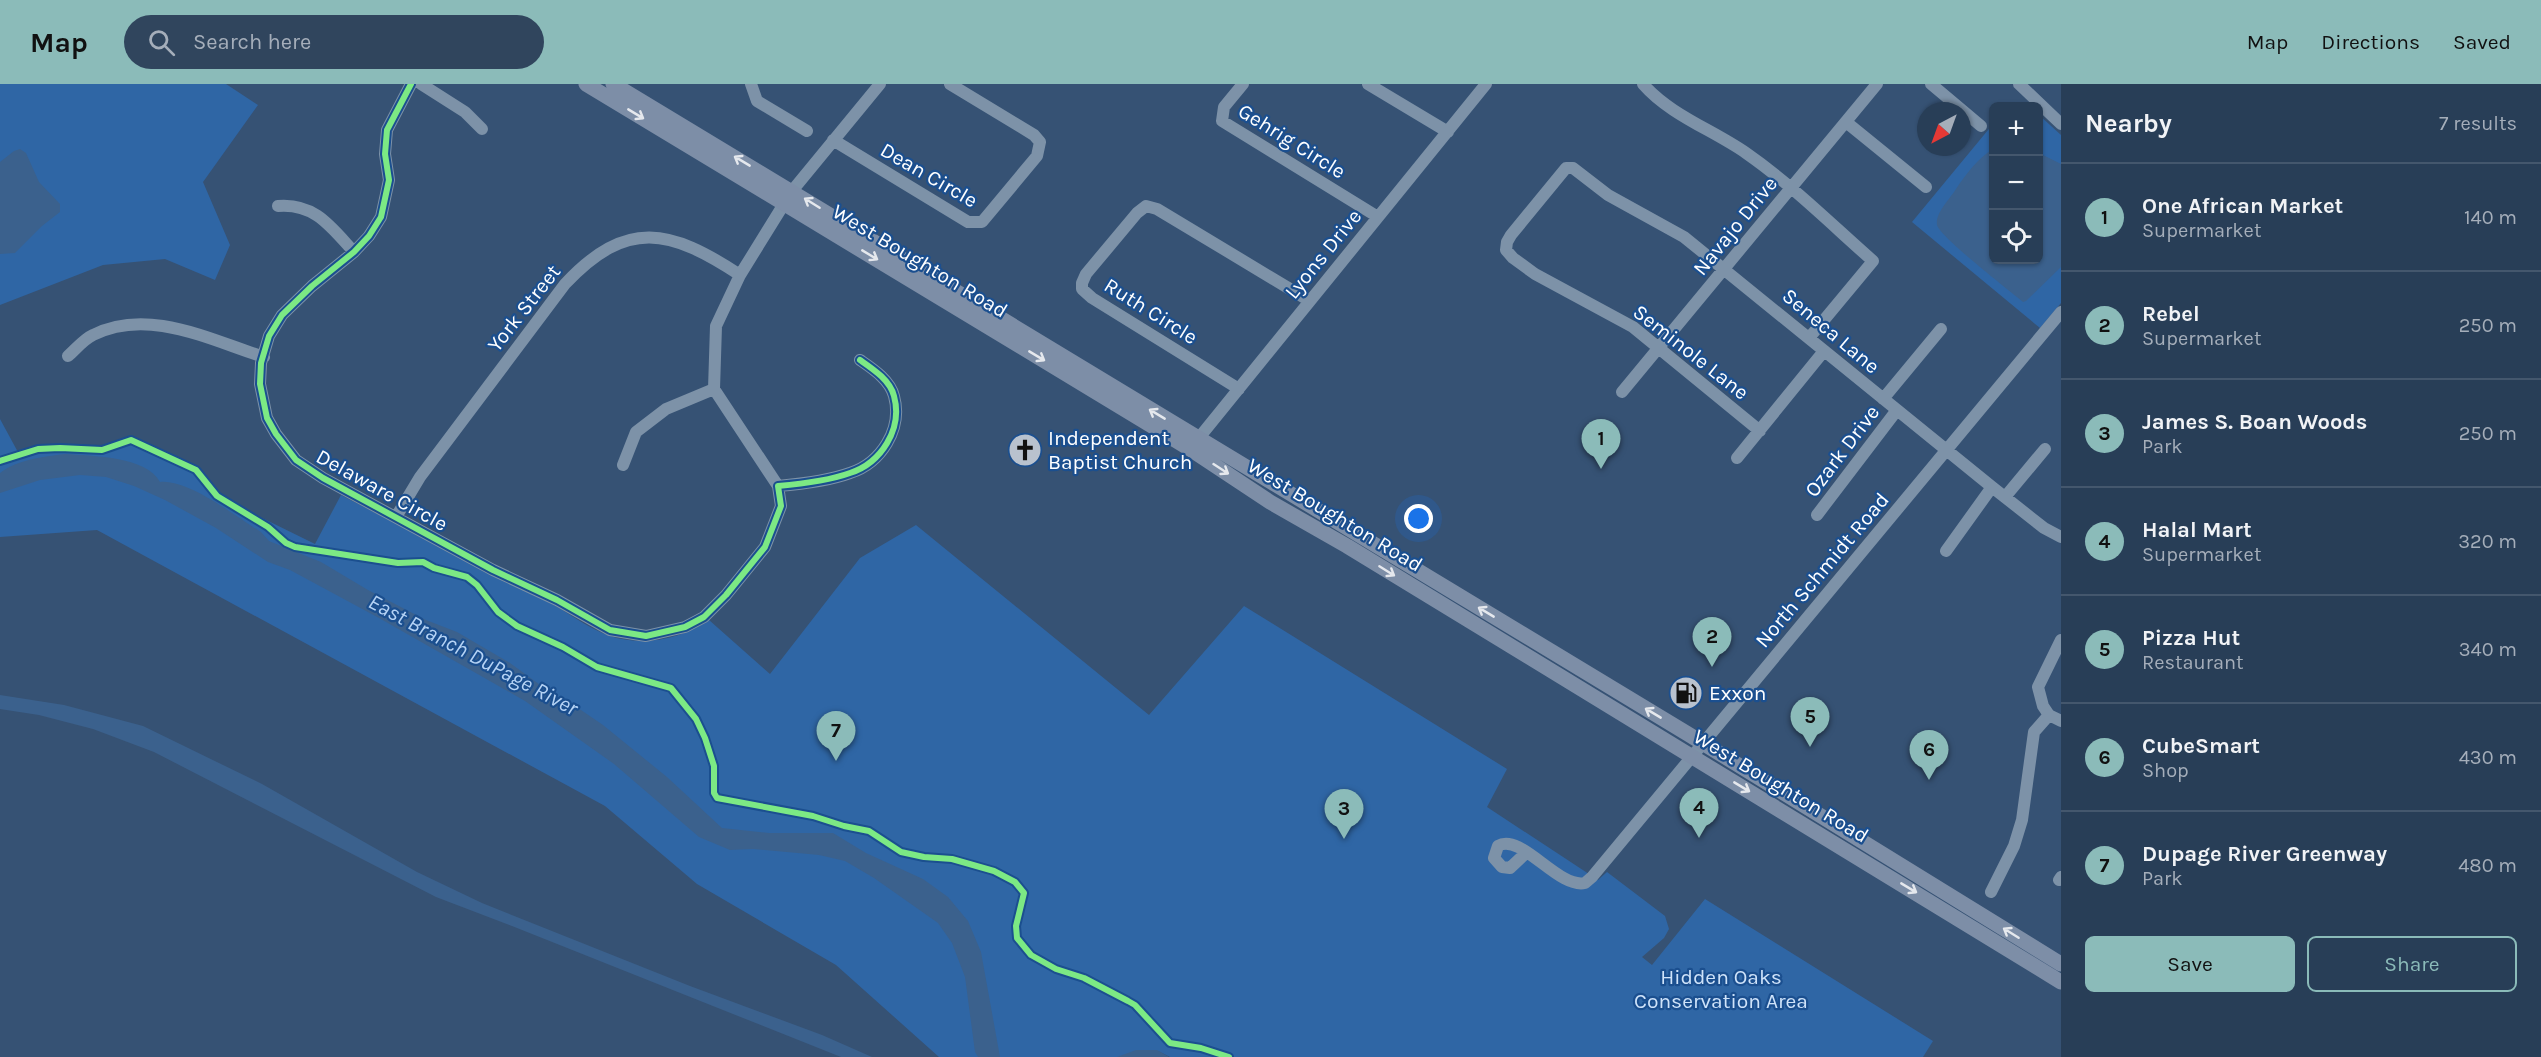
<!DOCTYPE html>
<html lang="en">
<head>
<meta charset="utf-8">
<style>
  :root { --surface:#283e57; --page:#30455d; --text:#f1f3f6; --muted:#a5aeba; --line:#44576d; --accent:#8bbbb9 }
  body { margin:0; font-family:Karla,sans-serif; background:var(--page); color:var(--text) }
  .controls { position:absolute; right:18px; top:18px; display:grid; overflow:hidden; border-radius:9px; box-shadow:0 2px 4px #0004 }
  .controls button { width:54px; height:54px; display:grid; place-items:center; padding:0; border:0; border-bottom:2px solid var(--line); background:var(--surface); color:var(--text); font:30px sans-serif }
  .compass { position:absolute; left:1917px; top:18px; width:54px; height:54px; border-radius:50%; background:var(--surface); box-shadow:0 2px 4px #0004; rotate:221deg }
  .you { position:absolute; left:1419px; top:435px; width:21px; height:21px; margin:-15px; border:4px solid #fff; border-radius:50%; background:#1a73e8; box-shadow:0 0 0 9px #1a73e833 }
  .badge { display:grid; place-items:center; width:39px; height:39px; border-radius:50%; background:var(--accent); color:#111; font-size:20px; font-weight:700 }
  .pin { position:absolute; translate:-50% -50px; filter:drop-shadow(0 2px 3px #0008) }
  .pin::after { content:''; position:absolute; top:32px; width:21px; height:18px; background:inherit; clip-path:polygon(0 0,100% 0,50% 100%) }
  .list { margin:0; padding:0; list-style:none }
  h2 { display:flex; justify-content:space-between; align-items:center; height:78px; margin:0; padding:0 24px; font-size:26px }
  h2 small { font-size:20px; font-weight:400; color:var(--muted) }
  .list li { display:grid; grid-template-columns:39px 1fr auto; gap:18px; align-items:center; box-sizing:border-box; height:108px; padding:0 24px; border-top:2px solid var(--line) }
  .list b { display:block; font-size:22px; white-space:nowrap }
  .list p { margin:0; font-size:20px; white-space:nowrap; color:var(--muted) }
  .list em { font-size:20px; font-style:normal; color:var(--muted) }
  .actions { display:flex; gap:12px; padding:18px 24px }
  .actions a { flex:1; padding:14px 0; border:2px solid var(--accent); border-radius:9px; text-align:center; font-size:21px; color:var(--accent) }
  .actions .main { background:var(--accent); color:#111 }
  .icon { flex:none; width:33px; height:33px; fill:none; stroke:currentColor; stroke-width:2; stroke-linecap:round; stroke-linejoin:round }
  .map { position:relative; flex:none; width:2061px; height:973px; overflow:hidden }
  header { display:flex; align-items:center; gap:36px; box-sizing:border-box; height:84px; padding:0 30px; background:var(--accent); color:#111 }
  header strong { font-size:28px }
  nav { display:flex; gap:33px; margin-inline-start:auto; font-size:21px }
  .search { width:420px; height:54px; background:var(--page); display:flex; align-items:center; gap:15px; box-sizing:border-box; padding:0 21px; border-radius:33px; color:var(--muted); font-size:22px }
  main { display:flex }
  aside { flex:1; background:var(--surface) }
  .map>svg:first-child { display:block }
  .green { fill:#2f66a5 }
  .water { fill:#3b618d }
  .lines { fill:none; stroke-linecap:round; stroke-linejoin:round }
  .minor { stroke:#7d92a8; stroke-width:12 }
  .major { stroke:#7d8ea7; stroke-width:15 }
  .cycleway-casing { stroke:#1b4f8f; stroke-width:10 }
  .cycleway { stroke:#7ce984; stroke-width:6 }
  .oneway { stroke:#e5e8ed }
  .labels { text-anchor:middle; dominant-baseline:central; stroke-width:4.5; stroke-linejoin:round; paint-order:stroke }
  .street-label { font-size:21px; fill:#fff; stroke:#1b4f8f }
  .poi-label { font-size:21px; fill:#fff; stroke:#1b4f8f; text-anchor:start }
  .park-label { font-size:21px; fill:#cfe3fa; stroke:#1b4f8f }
  .water-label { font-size:22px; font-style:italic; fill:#b5d3f5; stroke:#1b4f8f }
</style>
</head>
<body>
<header>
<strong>Map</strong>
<div class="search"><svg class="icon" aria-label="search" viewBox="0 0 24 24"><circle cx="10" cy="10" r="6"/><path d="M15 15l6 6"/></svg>Search here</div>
<nav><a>Map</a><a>Directions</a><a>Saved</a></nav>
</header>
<main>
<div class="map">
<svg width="2061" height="973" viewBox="0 0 2061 973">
  <rect width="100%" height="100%" fill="#365274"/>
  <!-- green -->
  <path class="green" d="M0 0H226L258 21 203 98 230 161 215 196 165 175 103 181 0 221Z
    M2039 31 2061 51V219L2040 244 1912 138 1993 40 1994 176H2038Z
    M0 335 19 370 60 364 102 366 131 356 196 386 217 412 315 460 341 411C410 447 480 482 549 518 572 531 595 550 622 555 653 561 683 553 709 536L770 590 860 474 916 441 1149 631 1244 522 1507 685 1487 723 1598 796 1607 788 1665 832 1669 845 1664 854 1642 873 1652 881 1705 815 1933 957 1923 973H1170L1158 967 1159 973H939L836 881 697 800 605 722 97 446 0 453Z"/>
  <!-- water -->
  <path class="water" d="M20 65 26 69 39 98 60 120V128L42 142 15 169 0 170V78L14 67Z
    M1993 65 1994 176H2038L2039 69 2061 80V183L2026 217 2023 218C2010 207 1940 153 1937 141 1935 129 1950 115 1956 105 1966 90 1978 74 1993 65Z
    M65 370C91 372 147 372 160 398 189 395 236 433 261 448L269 457 321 478 368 506 426 536 457 548 510 579 569 622 581 626 603 641 667 693 722 744 769 749H833L866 769 923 795 948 813 968 837 981 868 1000 973H978L975 968 965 893 952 859 938 839 874 794 845 777 819 771 753 765 730 766 699 753 614 680 525 617 379 534 290 486 268 478 216 444 165 416 134 402 106 393 80 391 40 396 0 409V389C19 375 42 373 65 370Z
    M0 611 64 621 143 642 262 700 417 788 482 819 690 902 822 951 872 973H841L512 842 436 813 154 668 93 645 39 631 0 625Z
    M1136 966H1157L1169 973H1117Z"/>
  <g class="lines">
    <!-- minor -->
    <path class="minor" d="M411 0 387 46 385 70 389 96 381 133 369 152 354 168 312 202 282 231 269 252 261 279 260 300 267 334 276 350 296 376 323 394 493 486 557 516 610 546 646 552 685 543 704 533 726 511 765 463 781 422 778 402C801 400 828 397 850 389 881 379 903 345 894 312 890 296 873 285 860 276
      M421 0 465 28 482 45
      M751 0 757 17 807 47
      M1243 0 1224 23 1222 37 1378 133
      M1368 0 1448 48
      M1643 0C1670 31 1713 46 1746 69 1792 101 1832 141 1873 177L1809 254
      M1931 0 1981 42
      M2019 0 2061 40
      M1846 38 1926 103
      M833 56 968 138H982L1037 72 1040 58 1034 51 950 0
      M278 122C315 119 331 143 354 168
      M68 272C76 265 84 255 93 251 148 223 210 256 264 273
      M1239 305 1092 214 1082 205V199L1086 190 1137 129 1146 122 1157 125 1310 217
      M1622 308 1877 0
      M1883 315 1941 245
      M1760 347 1633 243 1535 190 1513 174 1506 166 1507 158 1511 151 1566 84H1573L1608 111 1684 153 1992 403 2044 444 2061 453
      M1194 360 1486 0
      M1737 374 1824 267
      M623 381 636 348 666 325 714 305
      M778 402 714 305 716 242 740 191 792 107 880 0
      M2005 413 2045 365
      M1817 431 1897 326
      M396 433 420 393 565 200C627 134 670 145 740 191
      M1946 467 1992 403
      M2049 631 2061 637
      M1526 769 1510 784 1502 783 1494 774 1498 762C1521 748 1558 805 1585 799L1592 793 2061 228
      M2059 796 2061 793
      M1991 808 2014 762 2022 736 2034 648 2049 631 2043 622 2038 603 2061 556"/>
    <!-- major -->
    <path class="major" d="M586 0 1190 365 1270 418 1347 462 2061 898
      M613 0 1688 650 2061 880"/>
    <!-- cycleway casing -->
    <g class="cycleway-casing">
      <path id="cycleway" d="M411 0 387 46 385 70 389 96 381 133 369 152 354 168 312 202 282 231 269 252 261 279 260 300 267 334 276 350 296 376 323 394 493 486 557 516 610 546 646 552 685 543 704 533 726 511 765 463 781 422 778 402C801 400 828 397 850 389 881 379 903 345 894 312 890 296 873 285 860 276
        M0 377 38 365 60 364 102 366 131 356 196 386 217 412 268 443 286 459 295 463 398 479 423 478 434 484 467 493 477 501 498 528 517 542 563 563 597 583 671 604 696 635 705 654 714 682V709L717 714 813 732 844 742 869 747 901 768 924 773 952 775 994 787 1015 798 1024 809 1016 842 1017 854 1031 871 1056 885 1084 894 1128 917 1135 921 1170 959 1201 964 1229 973"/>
    </g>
    <!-- cycleway -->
    <use href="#cycleway" class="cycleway"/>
  </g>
  <!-- one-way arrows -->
  <defs><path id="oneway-shaft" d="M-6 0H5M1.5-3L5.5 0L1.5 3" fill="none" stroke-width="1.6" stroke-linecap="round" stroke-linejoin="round" transform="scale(1.5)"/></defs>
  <g class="oneway">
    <use href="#oneway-shaft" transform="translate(636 30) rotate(31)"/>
    <use href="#oneway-shaft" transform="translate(742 77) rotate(-149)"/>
    <use href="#oneway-shaft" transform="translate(812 119) rotate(-148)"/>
    <use href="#oneway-shaft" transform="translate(870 171) rotate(31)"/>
    <use href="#oneway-shaft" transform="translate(1037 272) rotate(31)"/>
    <use href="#oneway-shaft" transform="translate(1157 330) rotate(-149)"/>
    <use href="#oneway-shaft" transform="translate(1221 385) rotate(33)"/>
    <use href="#oneway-shaft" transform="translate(1387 487) rotate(32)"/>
    <use href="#oneway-shaft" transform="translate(1486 528) rotate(-149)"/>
    <use href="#oneway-shaft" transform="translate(1653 629) rotate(-149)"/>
    <use href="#oneway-shaft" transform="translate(1742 703) rotate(31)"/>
    <use href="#oneway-shaft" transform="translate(1909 804) rotate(31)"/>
    <use href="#oneway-shaft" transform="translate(2011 849) rotate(-148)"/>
  </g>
  <!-- icons -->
  <defs>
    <g id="church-disc" transform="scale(1.725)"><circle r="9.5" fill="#b9c2ce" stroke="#1b4f8f"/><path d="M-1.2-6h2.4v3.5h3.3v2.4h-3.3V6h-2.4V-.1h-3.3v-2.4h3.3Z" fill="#111"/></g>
    <g id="fuel-disc" transform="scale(1.725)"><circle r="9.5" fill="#b9c2ce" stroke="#1b4f8f"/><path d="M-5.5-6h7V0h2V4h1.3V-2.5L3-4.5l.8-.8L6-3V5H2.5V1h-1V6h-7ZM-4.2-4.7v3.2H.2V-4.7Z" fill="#111"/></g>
  </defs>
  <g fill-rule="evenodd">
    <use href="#church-disc" x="1025" y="366"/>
    <use href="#fuel-disc" x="1686" y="609"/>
  </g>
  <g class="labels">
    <!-- street labels -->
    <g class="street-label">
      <text transform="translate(1292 57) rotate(32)">Gehrig Circle</text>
      <text transform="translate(929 91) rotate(30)">Dean Circle</text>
      <text transform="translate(1735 142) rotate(-51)">Navajo Drive</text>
      <text transform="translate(1323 170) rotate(-51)">Lyons Drive</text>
      <text transform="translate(920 177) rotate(31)">West Boughton Road</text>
      <text transform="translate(524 224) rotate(-52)">York Street</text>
      <text transform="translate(1151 227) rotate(32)">Ruth Circle</text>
      <text transform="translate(1831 247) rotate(40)">Seneca Lane</text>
      <text transform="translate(1691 268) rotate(38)">Seminole Lane</text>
      <text transform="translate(1842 367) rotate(-53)">Ozark Drive</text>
      <text transform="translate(382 406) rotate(29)">Delaware Circle</text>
      <text transform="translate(1335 431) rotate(31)">West Boughton Road</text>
      <text transform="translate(1822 486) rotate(-50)">North Schmidt Road</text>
      <text transform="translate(1781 702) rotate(31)">West Boughton Road</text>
    </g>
    <!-- poi labels -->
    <g class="poi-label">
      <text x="1048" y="354">Independent<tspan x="1048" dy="24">Baptist Church</tspan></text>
      <text x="1709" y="609">Exxon</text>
    </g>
    <!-- park labels -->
    <g class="park-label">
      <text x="1721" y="893">Hidden Oaks<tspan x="1721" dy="24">Conservation Area</tspan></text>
    </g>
    <!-- water labels -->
    <g class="water-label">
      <text transform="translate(473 571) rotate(28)">East Branch DuPage River</text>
    </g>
  </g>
</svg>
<div class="controls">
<button>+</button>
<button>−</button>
<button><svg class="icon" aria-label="locate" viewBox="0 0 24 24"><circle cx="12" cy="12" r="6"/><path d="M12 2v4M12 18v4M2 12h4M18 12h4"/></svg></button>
</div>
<svg class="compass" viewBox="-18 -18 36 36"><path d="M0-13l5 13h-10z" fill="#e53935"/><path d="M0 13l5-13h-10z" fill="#a5aeba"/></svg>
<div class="you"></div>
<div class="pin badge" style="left:1601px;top:385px">1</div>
<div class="pin badge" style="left:1712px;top:583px">2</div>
<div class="pin badge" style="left:1344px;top:755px">3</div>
<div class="pin badge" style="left:1699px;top:754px">4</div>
<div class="pin badge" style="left:1810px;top:663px">5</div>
<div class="pin badge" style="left:1929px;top:696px">6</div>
<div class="pin badge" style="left:836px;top:677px">7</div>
</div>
<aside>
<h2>Nearby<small>7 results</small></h2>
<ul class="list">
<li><span class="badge">1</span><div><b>One African Market</b><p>Supermarket</p></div><em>140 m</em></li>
<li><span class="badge">2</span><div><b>Rebel</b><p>Supermarket</p></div><em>250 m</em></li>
<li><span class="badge">3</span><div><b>James S. Boan Woods</b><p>Park</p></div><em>250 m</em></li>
<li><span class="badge">4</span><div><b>Halal Mart</b><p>Supermarket</p></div><em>320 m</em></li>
<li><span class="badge">5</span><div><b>Pizza Hut</b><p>Restaurant</p></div><em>340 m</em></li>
<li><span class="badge">6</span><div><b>CubeSmart</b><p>Shop</p></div><em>430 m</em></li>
<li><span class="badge">7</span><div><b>Dupage River Greenway</b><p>Park</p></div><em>480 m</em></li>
</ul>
<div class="actions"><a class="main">Save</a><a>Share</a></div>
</aside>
</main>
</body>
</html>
